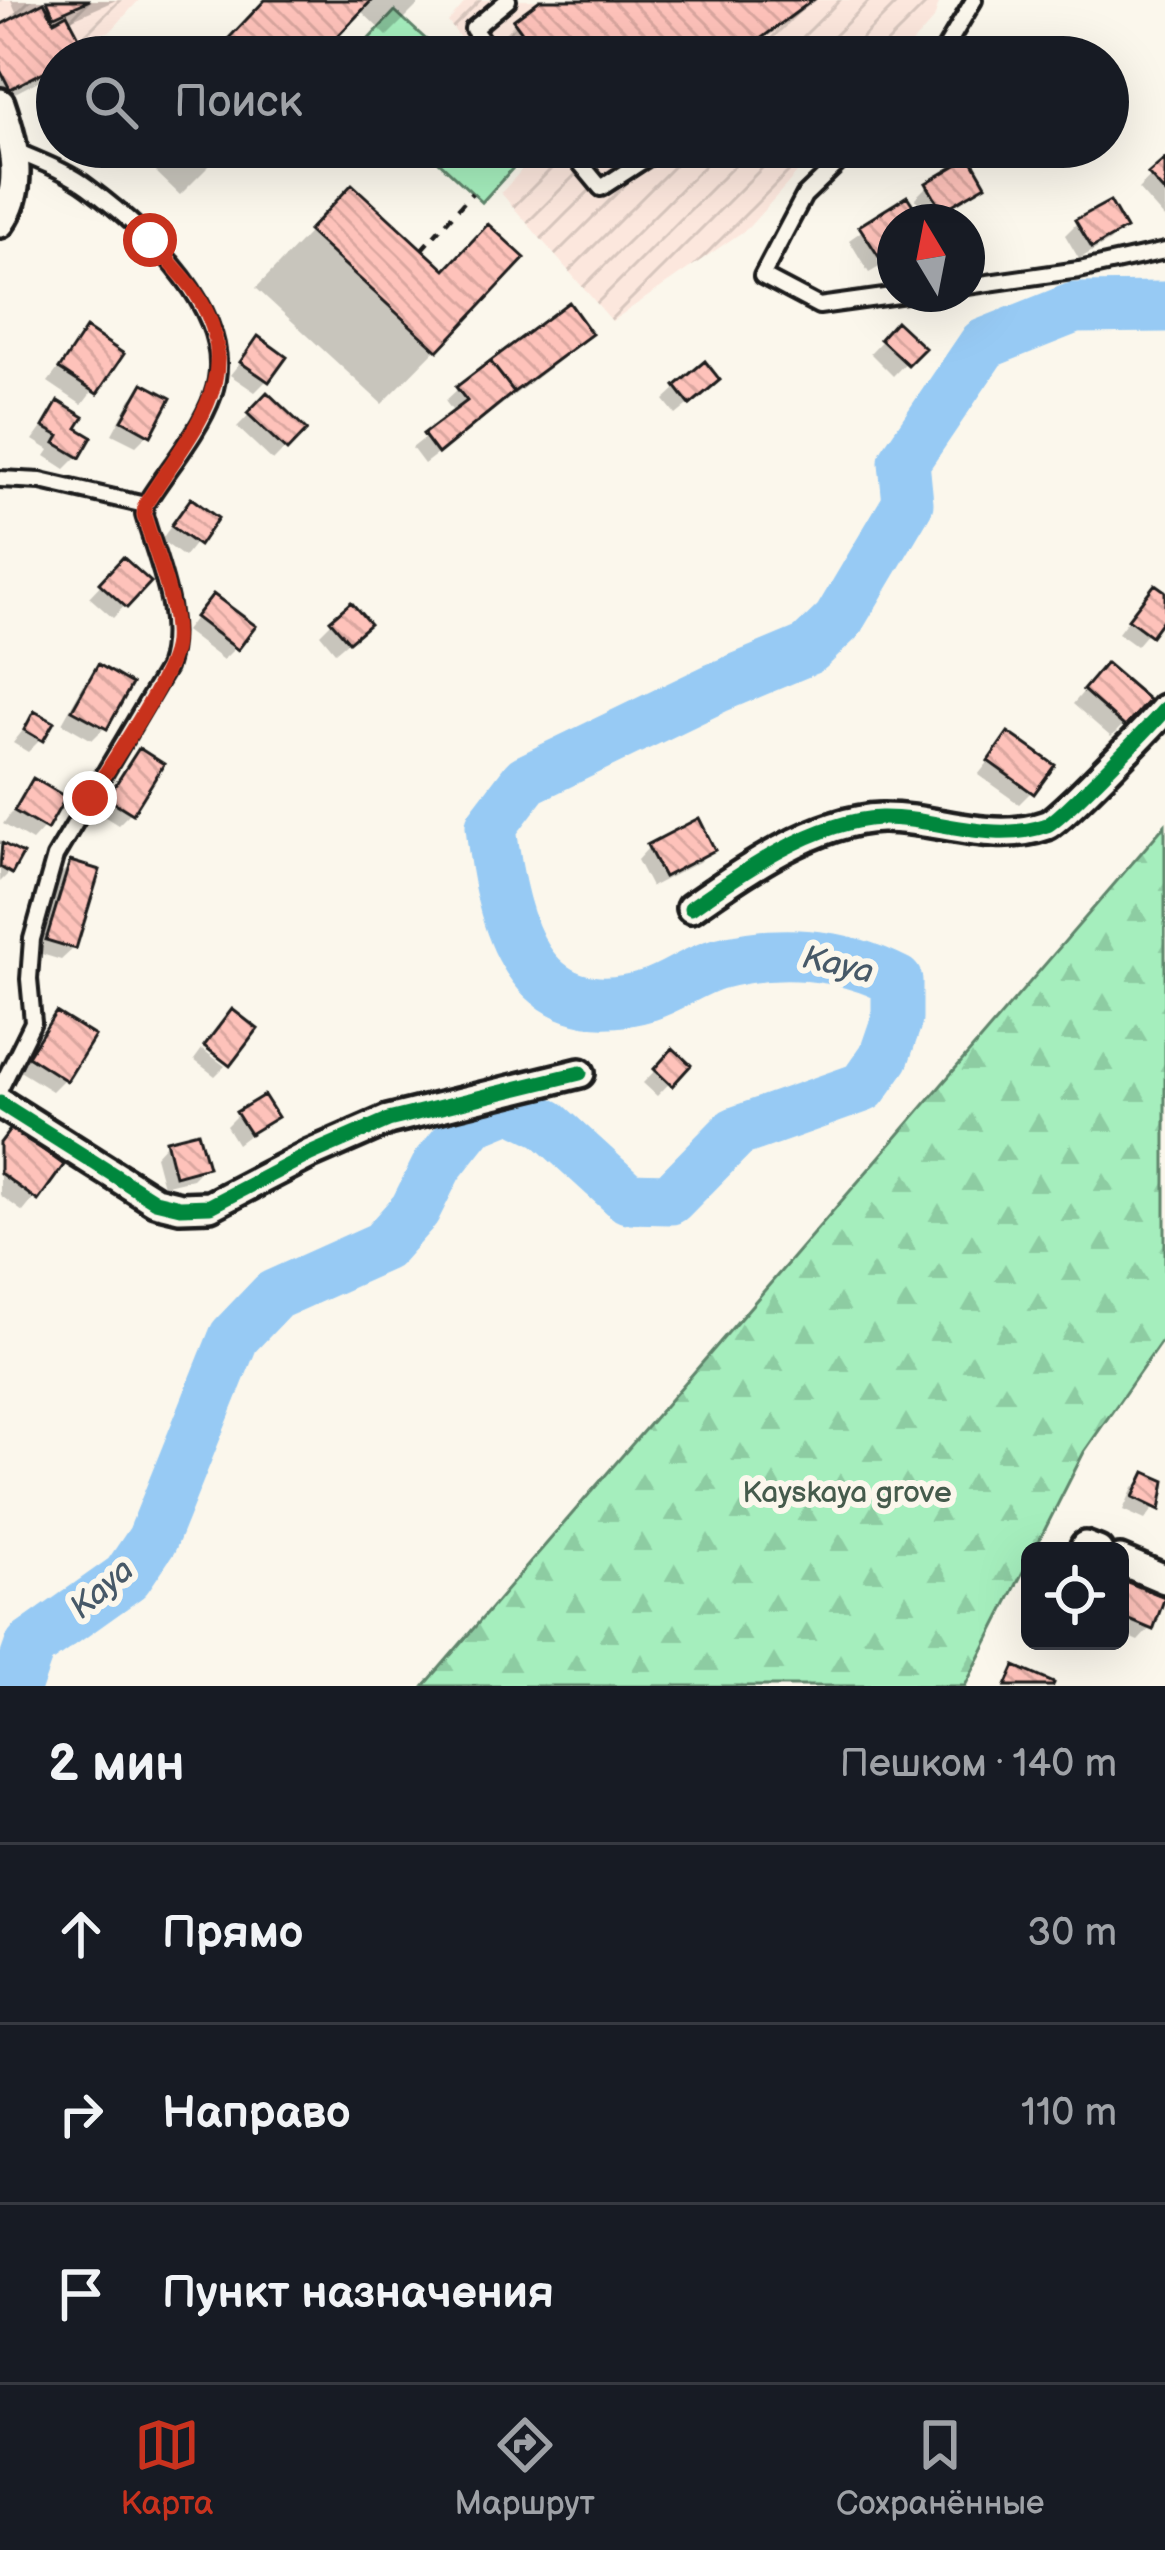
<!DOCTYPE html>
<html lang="ru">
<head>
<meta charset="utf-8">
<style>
  :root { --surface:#171b24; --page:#20242c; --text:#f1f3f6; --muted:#9ea1a6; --line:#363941; --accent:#c8321e }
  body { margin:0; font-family:"Balsamiq Sans",sans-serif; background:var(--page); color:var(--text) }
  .controls { position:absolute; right:36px; bottom:36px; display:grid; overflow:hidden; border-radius:18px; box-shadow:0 12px 48px #0002 }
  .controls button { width:108px; height:108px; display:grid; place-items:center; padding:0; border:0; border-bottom:3px solid var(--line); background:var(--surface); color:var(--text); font:60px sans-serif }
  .compass { position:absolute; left:877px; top:204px; width:108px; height:108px; border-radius:50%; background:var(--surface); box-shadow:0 12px 48px #0002; rotate:350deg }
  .stop { position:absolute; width:36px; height:36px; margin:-27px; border:9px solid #c8321e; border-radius:50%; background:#fff }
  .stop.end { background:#c8321e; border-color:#fff; box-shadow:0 3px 12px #0008 }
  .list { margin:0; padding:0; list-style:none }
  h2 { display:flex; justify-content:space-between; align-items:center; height:156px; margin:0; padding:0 48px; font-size:51px }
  h2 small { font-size:39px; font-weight:400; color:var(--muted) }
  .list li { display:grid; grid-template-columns:78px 1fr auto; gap:36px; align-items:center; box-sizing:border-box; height:180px; padding:0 48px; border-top:3px solid var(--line) }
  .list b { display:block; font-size:45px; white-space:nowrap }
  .list em { font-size:39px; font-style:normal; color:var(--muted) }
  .icon { flex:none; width:66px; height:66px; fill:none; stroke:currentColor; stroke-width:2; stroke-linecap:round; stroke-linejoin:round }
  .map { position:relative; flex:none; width:1165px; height:1686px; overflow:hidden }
  .search { position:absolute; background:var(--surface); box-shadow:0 12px 48px #0002; left:36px; right:36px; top:36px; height:132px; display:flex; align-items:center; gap:30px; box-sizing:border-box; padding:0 42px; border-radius:66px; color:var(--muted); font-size:45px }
  .sheet { height:696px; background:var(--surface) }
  nav { display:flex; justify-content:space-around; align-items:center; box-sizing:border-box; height:168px; border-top:3px solid var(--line); background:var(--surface); font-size:33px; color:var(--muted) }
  nav a { display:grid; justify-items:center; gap:6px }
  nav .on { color:var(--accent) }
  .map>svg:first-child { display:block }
  .industrial { fill:url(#industrial-furrows) }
  .forest { fill:url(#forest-firs); stroke:#60856c; stroke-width:3 }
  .park { fill:#a5eebd; stroke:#60856c; stroke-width:3 }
  .shadow { fill:#0003 }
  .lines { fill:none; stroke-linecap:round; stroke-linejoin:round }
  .river { stroke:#97caf4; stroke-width:51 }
  .building { fill:url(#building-back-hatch); stroke:#1c1c1c; stroke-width:3 }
  .service-casing { stroke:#1c1c1c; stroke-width:22 }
  .minor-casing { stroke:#1c1c1c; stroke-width:36 }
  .path { stroke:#1c1c1c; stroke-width:4.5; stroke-dasharray:9 9; stroke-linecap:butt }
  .service { stroke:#fbf7ec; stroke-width:14 }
  .minor { stroke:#fbf7ec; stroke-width:27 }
  .cycleway-casing { stroke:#fbf7ec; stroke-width:22 }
  .cycleway { stroke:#00873e; stroke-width:15 }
  .route { stroke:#c8321e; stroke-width:15 }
  .labels { text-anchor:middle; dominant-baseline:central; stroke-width:12; stroke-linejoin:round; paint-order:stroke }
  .park-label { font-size:30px; fill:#455b4c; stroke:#fbf7ec }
  .water-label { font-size:33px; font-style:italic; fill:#475968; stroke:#fbf7ec }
</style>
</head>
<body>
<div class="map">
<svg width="1165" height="1686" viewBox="0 0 1165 1686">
  <defs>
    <pattern id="industrial-furrows" width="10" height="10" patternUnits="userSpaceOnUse" patternTransform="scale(3)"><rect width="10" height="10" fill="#fce7dd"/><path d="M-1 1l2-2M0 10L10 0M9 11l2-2" fill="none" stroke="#d7c6bd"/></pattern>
    <pattern id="forest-firs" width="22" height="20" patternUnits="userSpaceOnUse" patternTransform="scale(3)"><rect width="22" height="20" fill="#a5eebd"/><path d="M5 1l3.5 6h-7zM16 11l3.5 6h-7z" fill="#8dcca2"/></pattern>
    <pattern id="building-back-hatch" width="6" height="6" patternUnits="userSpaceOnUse" patternTransform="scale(3)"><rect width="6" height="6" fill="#fec2ba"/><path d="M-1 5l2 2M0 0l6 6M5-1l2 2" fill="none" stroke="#d9a69f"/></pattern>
  </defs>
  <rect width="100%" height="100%" fill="#fbf7ec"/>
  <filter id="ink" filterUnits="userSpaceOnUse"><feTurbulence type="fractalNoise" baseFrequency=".00833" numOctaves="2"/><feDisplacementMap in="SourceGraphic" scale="24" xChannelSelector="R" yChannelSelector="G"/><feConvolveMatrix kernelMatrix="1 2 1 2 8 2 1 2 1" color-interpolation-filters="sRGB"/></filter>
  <g filter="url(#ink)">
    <!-- industrial -->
    <path class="industrial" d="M0 0H139L111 31 0 59Z
      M467 0H940L934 19 900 57H475L448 22Z
      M543 147H820L748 228 612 321 501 193Z"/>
    <!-- forest -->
    <path class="forest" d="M1165 825V1336L1084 1452 1034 1551H1030V1558L965 1686H424Z"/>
    <!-- park -->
    <path class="park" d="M395 11 445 57H352Z
      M423 147H532L482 202Z"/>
    <!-- shadow -->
    <path class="shadow" d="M11 0H116L68 21 83 49 75 57H57V71L0 101V29L19 19Z
      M266 0H423L387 36 359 9 314 57H212Z
      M545 0H817L740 57H496L490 48Z
      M130 147H228L180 195Z
      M564 147H619L584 174Z
      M1165 163V219L1138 189Z
      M983 184 970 196 929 221 915 198 928 185Z
      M352 188 436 349 382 404 256 288Z
      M906 200 921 222H895V258L869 273 849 240Z
      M1077 223 1122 228 1110 241 1079 259 1065 235Z
      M896 326 920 348 893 376 870 353Z
      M86 332 120 355 82 405 48 382Z
      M588 334 569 353 424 464 412 448 455 414 445 401 458 389Z
      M258 340 267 380 255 392 230 375Z
      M144 387 148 434 136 446 112 434 131 399Z
      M677 388 704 392 676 415 664 400Z
      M267 396 303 430 273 461 237 427Z
      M58 405 73 429 78 456 65 469 45 456 49 450 33 440Z
      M179 515 214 519 184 557 161 540Z
      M123 561 147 582 113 618 89 597Z
      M1165 595V612L1136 646 1118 633 1143 600Z
      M201 610 235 648 223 660 185 631Z
      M332 622 354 636 335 652 320 634Z
      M98 668 128 685 104 728 92 740 62 723 86 680Z
      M1094 679 1123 725 1111 737 1073 704Z
      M35 715 41 739 28 752 13 743Z
      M1009 736 1031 792 1019 804 978 775Z
      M139 752 131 812 118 825 97 812Z
      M33 782 44 828 32 841 3 824Z
      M3 846 10 872 0 882V849Z
      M649 847 712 850 699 862 651 887 637 860Z
      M71 864 74 948 61 960 35 952 59 876Z
      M56 1016 64 1079 52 1091 18 1070Z
      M202 1049 225 1066 215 1076 194 1060Z
      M673 1052 687 1065 657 1096 643 1083Z
      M238 1114 274 1116 237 1144 226 1126Z
      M0 1143 60 1166 23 1212 0 1195Z
      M167 1143 205 1166 192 1179 163 1186 155 1156Z
      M1146 1476 1165 1485V1493L1145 1520 1123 1510 1133 1488Z
      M1120 1582 1150 1628 1138 1641 1120 1633Z"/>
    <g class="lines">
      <!-- river -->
      <path class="river" d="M16 1686 30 1646 127 1577 152 1540 234 1337 274 1295 383 1246 415 1210 437 1166 472 1122 511 1106 547 1124 628 1198 670 1199 736 1132 863 1087 884 1057 897 1019V981C841 952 777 948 717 964 693 971 672 988 649 995 526 1032 501 920 491 826L526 780 716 688 809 649 838 621 908 503 904 462 984 344 1074 308 1165 307"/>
    </g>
    <!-- building -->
    <path class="building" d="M47 0H90L54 16Z
      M265 0H372L318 57H211Z
      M540 0H813L736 57H540L513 20Z
      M44 2 54 21 67 14 86 50 72 57H57V65L10 89 0 70V25Z
      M970 157 986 185 942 211 926 183Z
      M1165 159V193L1148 174Z
      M352 184 445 270 488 224 525 258 438 351 308 231Z
      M907 196 924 222H895V256L883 263 859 226Z
      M1110 201 1126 229 1092 248 1075 220Z
      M569 302 592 334 514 392 490 361Z
      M896 321 925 348 908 365 880 339Z
      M86 328 124 354 97 394 59 369Z
      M258 336 287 357 269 382 240 362Z
      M490 361 514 392 438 454 423 434 467 401 456 387Z
      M705 361 720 380 690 405 675 386Z
      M143 383 171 398 151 436 122 420Z
      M267 392 307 430 287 451 247 413Z
      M58 401 84 417 77 428 92 437 80 458 55 443 59 436 43 427Z
      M191 498 218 518 199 546 171 526Z
      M123 557 151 582 127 608 99 583Z
      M1155 584 1165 591V617L1151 636 1128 619Z
      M213 594 256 626 238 650 195 617Z
      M351 602 370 624 349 642 330 620Z
      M1106 663 1149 700 1125 727 1083 690Z
      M98 664 132 684 107 729 72 710Z
      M34 711 54 722 43 741 24 730Z
      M1008 732 1055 765 1034 794 988 761Z
      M139 748 164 764 133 814 107 798Z
      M33 778 66 797 47 830 14 811Z
      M699 818 715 850 664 877 647 845Z
      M2 843 23 854 12 874 0 867Z
      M70 861 100 870 76 949 46 940Z
      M232 1009 258 1029 230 1066 204 1046Z
      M56 1012 95 1036 67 1081 28 1056Z
      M673 1048 691 1065 672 1086 654 1069Z
      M264 1095 278 1117 250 1134 236 1112Z
      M12 1127 64 1165 38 1201 0 1173V1143Z
      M198 1132 208 1167 175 1176 166 1140Z
      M1145 1472 1165 1481 1160 1510 1133 1497Z
      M1120 1579 1165 1597 1153 1630 1120 1616Z
      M1015 1666 1054 1683 1053 1686H1006Z"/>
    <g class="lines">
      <!-- service casing -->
      <g class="service-casing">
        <path id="service" d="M495 57 473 29 508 0
          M940 57 974 0
          M567 147 601 188 664 147
          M855 147 804 196 762 276 819 306 906 294
          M967 286 1079 270 1165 251
          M0 479 41 481 145 505
          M0 1089 33 1022 29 979 32 939 55 857 167 668C184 618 158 564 144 515L145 505C167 469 199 434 213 395 241 315 146 230 88 187 67 171 38 161 14 150"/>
      </g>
      <!-- minor casing -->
      <g class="minor-casing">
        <path id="minor" d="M0 103C13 141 26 186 0 223
          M691 908C742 872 816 820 881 818 936 817 992 845 1047 825 1060 820 1151 725 1165 709
          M0 1103 155 1201 180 1207 210 1206 310 1154 388 1120 580 1073
          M1085 1546 1098 1551
          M1120 1560 1165 1579"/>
      </g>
      <!-- path -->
      <path class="path" d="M422 249 472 193"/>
      <!-- service -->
      <use href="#service" class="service"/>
      <!-- minor -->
      <use href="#minor" class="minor"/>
      <!-- cycleway casing -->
      <g class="cycleway-casing">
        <path id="cycleway" d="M691 908C742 872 816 820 881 818 936 817 992 845 1047 825 1060 820 1151 725 1165 709
          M0 1103 155 1201 180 1207 210 1206 310 1154 388 1120 580 1073"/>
      </g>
      <!-- cycleway -->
      <use href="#cycleway" class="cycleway"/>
    </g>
  </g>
  <g class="lines" filter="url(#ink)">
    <!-- route -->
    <path class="route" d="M90 798C110 764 173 677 175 642 178 606 154 550 144 515L145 505C189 432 253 375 193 289 180 272 164 256 150 240"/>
  </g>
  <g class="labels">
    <!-- park labels -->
    <g class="park-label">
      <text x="847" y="1493">Kayskaya grove</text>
    </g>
    <!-- water labels -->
    <g class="water-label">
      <text transform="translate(838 965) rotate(13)">Kaya</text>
      <text transform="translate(102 1589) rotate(-41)">Kaya</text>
    </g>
  </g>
</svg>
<div class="controls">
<button><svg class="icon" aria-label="locate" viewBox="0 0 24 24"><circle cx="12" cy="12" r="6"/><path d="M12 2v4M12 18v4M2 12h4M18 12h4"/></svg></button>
</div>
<svg class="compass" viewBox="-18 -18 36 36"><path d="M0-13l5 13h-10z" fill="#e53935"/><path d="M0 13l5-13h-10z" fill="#9ea1a6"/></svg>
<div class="stop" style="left:150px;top:240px"></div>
<div class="stop end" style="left:90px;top:798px"></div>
<div class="search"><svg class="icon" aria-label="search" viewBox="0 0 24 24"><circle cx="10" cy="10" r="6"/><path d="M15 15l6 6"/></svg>Поиск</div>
</div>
<section class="sheet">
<h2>2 мин<small>Пешком · 140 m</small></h2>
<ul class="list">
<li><svg class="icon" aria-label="ahead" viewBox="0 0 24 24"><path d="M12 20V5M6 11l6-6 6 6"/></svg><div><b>Прямо</b></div><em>30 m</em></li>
<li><svg class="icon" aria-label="right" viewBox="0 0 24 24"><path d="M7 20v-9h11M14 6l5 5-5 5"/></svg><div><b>Направо</b></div><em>110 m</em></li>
<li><svg class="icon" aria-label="arrive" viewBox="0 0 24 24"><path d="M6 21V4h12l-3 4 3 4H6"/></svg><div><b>Пункт назначения</b></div></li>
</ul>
</section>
<nav>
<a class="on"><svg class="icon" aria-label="map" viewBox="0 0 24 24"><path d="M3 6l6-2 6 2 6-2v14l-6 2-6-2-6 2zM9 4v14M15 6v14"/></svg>Карта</a>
<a><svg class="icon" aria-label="directions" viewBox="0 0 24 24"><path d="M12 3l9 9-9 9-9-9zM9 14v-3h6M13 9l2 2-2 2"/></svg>Маршрут</a>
<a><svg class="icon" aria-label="saved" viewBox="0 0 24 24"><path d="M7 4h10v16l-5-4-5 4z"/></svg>Сохранённые</a>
</nav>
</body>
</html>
